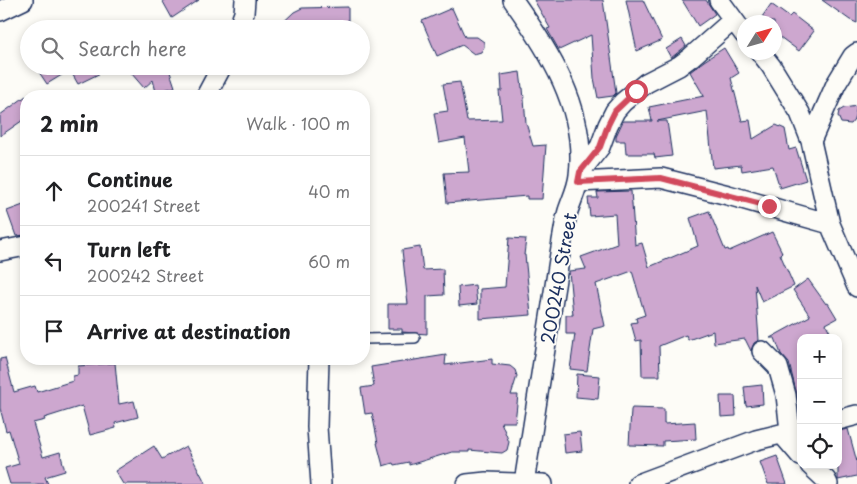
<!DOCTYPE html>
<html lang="en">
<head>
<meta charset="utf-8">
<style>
  :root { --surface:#fff; --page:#f6f6f6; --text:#202124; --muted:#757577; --line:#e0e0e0 }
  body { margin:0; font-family:"Playpen Sans",sans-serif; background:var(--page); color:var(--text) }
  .controls { position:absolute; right:15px; bottom:15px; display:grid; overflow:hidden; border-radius:10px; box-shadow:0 2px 8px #0003 }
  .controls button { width:45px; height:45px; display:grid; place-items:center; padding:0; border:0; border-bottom:1px solid var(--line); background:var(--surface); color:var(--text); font:25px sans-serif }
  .compass { position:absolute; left:737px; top:15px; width:45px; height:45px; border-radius:50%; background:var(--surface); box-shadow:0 2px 8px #0003; rotate:53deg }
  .stop { position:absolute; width:15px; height:15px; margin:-11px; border:4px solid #d1495b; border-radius:50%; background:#fff }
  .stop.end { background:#d1495b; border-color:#fff; box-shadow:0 1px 5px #0008 }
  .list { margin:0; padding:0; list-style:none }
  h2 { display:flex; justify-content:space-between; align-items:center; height:65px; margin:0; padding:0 20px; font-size:21px }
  h2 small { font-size:16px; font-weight:400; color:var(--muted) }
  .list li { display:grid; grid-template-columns:32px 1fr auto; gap:15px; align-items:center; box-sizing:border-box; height:70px; padding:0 20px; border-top:1px solid var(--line) }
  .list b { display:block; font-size:19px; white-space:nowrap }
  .list p { margin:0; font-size:16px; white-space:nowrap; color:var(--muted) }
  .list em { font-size:16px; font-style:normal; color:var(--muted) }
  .icon { flex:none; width:28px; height:28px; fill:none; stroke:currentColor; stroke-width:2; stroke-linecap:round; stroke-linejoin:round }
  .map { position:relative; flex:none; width:857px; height:484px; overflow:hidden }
  .search { position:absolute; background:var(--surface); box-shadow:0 2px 8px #0003; left:20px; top:20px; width:350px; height:55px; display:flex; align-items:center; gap:12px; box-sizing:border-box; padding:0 18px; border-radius:28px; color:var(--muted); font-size:19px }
  .panel { position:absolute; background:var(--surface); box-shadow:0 2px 8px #0003; left:20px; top:90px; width:350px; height:275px; border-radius:20px }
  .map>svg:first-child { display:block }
  .building { fill:#cda7cf; stroke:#1b2f5e }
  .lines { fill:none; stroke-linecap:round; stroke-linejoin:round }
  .lane-casing { stroke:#1b2f5e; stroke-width:12 }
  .street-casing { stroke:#1b2f5e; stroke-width:22 }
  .lane { stroke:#fdfcf7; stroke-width:9 }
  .street { stroke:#fdfcf7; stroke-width:19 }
  .route { stroke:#d1495b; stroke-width:6 }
  .labels { text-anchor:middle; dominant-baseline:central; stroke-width:4; stroke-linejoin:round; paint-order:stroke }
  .street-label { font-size:18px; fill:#1b2f5e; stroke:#fdfcf7 }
</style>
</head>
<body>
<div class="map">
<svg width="857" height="484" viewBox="0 0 857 484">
  <rect width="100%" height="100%" fill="#fdfcf7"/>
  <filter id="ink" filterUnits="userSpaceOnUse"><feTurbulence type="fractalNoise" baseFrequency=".02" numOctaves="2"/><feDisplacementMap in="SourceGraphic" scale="10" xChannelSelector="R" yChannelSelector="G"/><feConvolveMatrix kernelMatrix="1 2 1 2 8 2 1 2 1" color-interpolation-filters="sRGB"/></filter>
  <g filter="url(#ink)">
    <!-- building -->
    <path class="building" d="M162 0H199L172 18Z
      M534 0H603L616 93 613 96 598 98 594 78 591 35 559 50 547 29 550 28Z
      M626 0H643L662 40 637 51Z
      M682 0H706L715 14 698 26Z
      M822 0H857V23L850 20Z
      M771 4 789 17 792 14 814 31 799 51 776 34 779 31 774 27V22H768L762 17Z
      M348 7V29H276L294 12 302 8Z
      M452 8 465 37H477L484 42V47L481 52 474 54 462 45 437 56 422 21Z
      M682 39 686 46 671 58 666 49Z
      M724 48 739 73 731 78 742 121 750 120 753 139 776 125 785 129 789 150 796 148 806 180 780 188 773 166 742 171 741 165 713 168 707 111 657 121H667L672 156 655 158 654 154H626L625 141H616V136L623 121H652L649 107 704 96 690 72 704 61Z
      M35 66H115L78 84 70 70 47 84Z
      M125 66H168L175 87 156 92 153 80 144 88Z
      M520 72 522 88H523L526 123 533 146 546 145 542 199H527V196L447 203 444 173 469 172 465 138 439 143 434 113 448 111 443 84 460 82 467 121 502 120 499 91H502L501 75Z
      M26 96V118L0 136V115Z
      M857 106 854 120 851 124 841 123 838 116 839 111 844 108Z
      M631 191 635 245 642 243 649 267 698 246 690 218 709 211 725 250 728 249 729 251 772 232 782 252 780 254 794 286 762 302 755 285 759 340 754 343 751 351 745 339 714 343 713 331 688 340 686 335 659 346 660 376H642L641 340 636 341 631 323 637 322 636 318 645 315 632 271 596 284 605 326 593 329 587 371 570 369 575 334H566V315H573L569 271 586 269 581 257 617 244 615 214 590 216 588 198H598L597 192Z
      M26 204V235L16 236 7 211Z
      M509 238 526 239 524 255H525L531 315 480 319V289L505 287Z
      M420 247 423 270 443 269 444 295 427 296V334L402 332V329H388V304H408L402 250Z
      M808 279 826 304 828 303 837 318 826 324 833 338H801V403H799L789 363 781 354 775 338H770L810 316 793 290Z
      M475 285 477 304 459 306 458 287Z
      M446 355 445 365 492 359V364L510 366 515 370 517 376 511 395H518L515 422H501L509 442 507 450 502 453 469 450V452H452L409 465V462L394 465 393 463 383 466 377 443H378L372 413 365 414 361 388 374 386 371 367Z
      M5 358 14 392 35 386 37 392 73 381V376L78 375V366L115 363 119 404 134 401 138 417 115 423 116 428 90 435 82 406 44 418 45 420 33 423 43 457 60 452 65 471 45 477 48 484H10L5 468 19 464 9 430 6 431 0 408V359Z
      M577 374 600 376 598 399 576 397Z
      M762 385 763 404 746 406 744 387Z
      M720 396H735L736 416 721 417Z
      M632 408 664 409V424L695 422 696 439 663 441V446L629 445 631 410Z
      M848 429 857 462V476L838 480V431Z
      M580 432 582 451 565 453 563 434Z
      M154 446 162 459 186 446 206 484H123L115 471Z
      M777 456 787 484H768L760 462Z"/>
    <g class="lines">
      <!-- lane casing -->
      <g class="lane-casing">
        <path id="lane" d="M364 339 415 338"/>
      </g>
      <!-- street casing -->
      <g class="street-casing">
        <path id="street" d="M513 0C549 51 587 109 579 175 578 187 572 199 568 211 565 221 564 231 562 241L524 483
          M719 0 744 34
          M0 11 23 0
          M238 29 244 13 245 0
          M760 52 771 66 800 113 811 141 830 224 857 287
          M206 96 222 66
          M811 141 836 84 853 56 857 53
          M580 172 600 147 608 125 615 111 623 102 646 83 679 66 691 57 733 20
          M578 182 661 178 728 195 830 224
          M0 251 26 246
          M762 351 778 367 786 395 790 431
          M319 359 317 427 321 484
          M838 420 857 415
          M783 435 801 456
          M810 465 826 480 828 484
          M467 484 486 482 543 484
          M638 484 756 440 801 429"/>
      </g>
      <!-- lane -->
      <use href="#lane" class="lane"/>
      <!-- street -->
      <use href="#street" class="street"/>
    </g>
  </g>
  <g class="lines" filter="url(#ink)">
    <!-- route -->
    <path class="route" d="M636 91 615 111 608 125 600 147 580 172 578 182 661 178 769 206"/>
  </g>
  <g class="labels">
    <!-- street labels -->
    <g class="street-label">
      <text transform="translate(558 278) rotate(-80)">200240 Street</text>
    </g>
  </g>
</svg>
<div class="controls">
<button>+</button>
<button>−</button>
<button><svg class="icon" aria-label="locate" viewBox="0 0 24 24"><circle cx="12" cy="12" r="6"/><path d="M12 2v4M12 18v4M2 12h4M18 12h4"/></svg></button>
</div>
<svg class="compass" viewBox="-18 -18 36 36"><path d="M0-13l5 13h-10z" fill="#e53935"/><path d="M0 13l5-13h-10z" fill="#757577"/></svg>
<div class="stop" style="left:636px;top:91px"></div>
<div class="stop end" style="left:769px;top:206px"></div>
<div class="search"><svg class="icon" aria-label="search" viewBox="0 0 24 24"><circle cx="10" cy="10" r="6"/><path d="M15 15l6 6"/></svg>Search here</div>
<section class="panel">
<h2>2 min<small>Walk · 100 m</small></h2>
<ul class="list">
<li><svg class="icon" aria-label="ahead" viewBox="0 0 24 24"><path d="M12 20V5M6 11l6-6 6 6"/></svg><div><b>Continue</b><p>200241 Street</p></div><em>40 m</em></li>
<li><svg class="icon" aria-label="left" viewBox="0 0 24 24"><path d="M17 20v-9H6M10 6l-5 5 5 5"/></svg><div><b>Turn left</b><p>200242 Street</p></div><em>60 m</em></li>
<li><svg class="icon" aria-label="arrive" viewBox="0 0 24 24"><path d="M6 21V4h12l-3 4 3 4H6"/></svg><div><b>Arrive at destination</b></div></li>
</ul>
</section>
</div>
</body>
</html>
